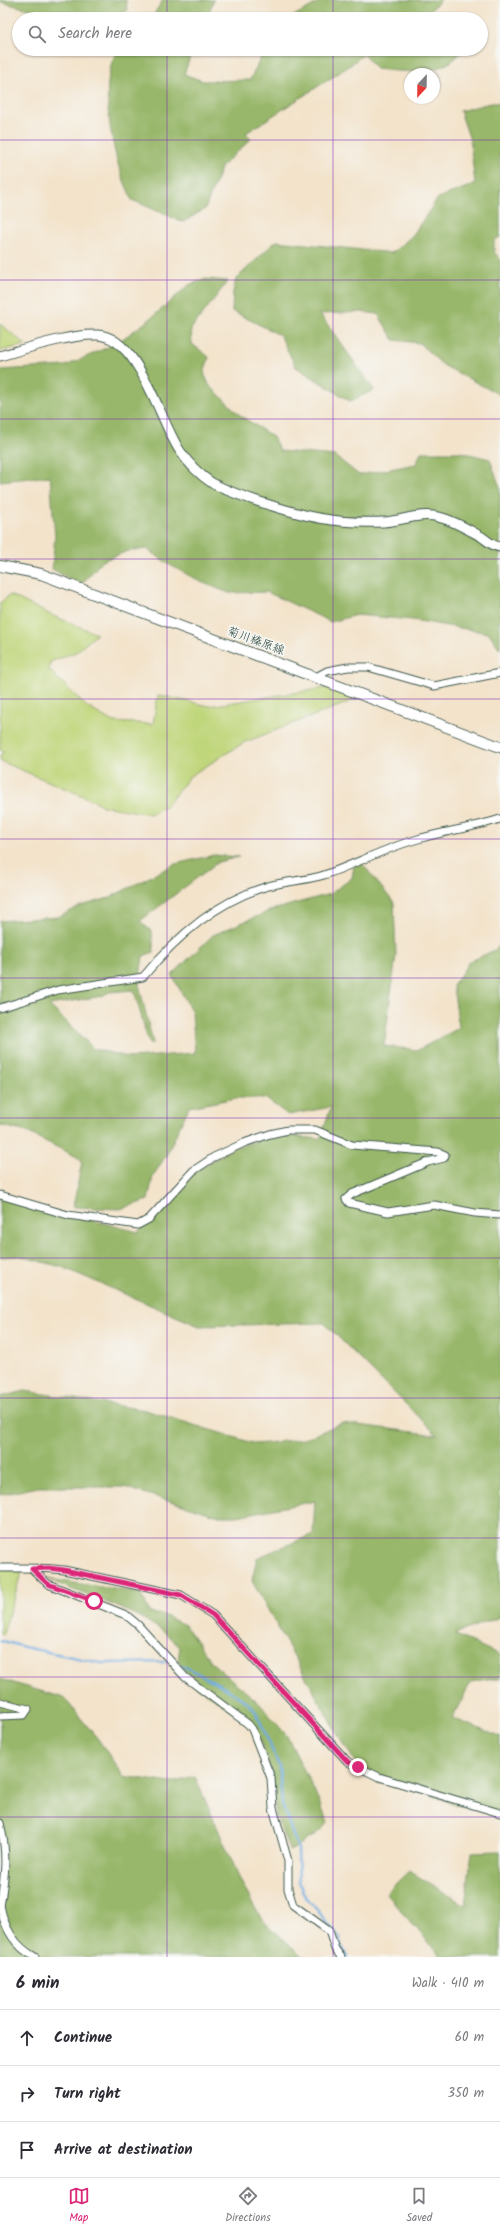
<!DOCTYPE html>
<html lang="en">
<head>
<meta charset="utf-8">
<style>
  :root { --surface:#fff; --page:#f7f7f7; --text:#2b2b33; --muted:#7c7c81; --line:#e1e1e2; --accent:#db2777 }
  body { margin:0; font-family:Kalam,"Klee One",sans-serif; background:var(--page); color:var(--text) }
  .compass { position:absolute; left:404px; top:68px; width:36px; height:36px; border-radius:50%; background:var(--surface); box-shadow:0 1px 3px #0004; rotate:202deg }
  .stop { position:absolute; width:12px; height:12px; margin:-9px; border:3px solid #db2777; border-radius:50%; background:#fff }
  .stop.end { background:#db2777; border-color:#fff; box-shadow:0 1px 4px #0008 }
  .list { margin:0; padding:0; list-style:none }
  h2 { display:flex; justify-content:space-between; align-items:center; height:52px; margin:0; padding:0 16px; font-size:17px }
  h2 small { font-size:13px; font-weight:400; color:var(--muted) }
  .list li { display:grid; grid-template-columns:26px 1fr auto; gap:12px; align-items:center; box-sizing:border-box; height:56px; padding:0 16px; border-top:1px solid var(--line) }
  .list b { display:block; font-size:15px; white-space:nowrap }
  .list em { font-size:13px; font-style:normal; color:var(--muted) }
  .icon { flex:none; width:22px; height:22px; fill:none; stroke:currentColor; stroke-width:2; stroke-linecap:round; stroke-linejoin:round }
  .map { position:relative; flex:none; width:500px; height:1957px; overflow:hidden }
  .search { position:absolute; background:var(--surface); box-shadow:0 1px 3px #0004; left:12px; right:12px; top:12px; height:44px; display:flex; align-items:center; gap:10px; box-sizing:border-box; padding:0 14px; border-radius:22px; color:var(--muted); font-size:15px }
  .sheet { height:220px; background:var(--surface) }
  nav { display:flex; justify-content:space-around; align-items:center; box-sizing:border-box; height:56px; border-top:1px solid var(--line); background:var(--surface); font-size:11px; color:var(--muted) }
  nav a { display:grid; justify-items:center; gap:2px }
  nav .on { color:var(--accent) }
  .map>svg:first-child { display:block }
  .green { fill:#c0d67a; stroke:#708a57 }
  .forest { fill:#98b76a; stroke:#5c7a4f }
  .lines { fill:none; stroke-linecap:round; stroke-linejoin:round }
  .stream { stroke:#6eabe0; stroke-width:2.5 }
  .minor-casing { stroke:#3f564b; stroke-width:9 }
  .tertiary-casing { stroke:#3f564b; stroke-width:11 }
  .secondary-casing { stroke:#3f564b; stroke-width:12 }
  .minor { stroke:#fff; stroke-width:7 }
  .tertiary { stroke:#fff; stroke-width:9 }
  .secondary { stroke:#fff; stroke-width:10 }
  .route { stroke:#db2777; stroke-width:5 }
  .grid { fill:none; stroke:#7b2cbf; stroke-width:1; stroke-opacity:0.55 }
  .labels { text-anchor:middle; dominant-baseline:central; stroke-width:3.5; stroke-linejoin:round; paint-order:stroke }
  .street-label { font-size:12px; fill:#1f3d34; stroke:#f6f6f2 }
</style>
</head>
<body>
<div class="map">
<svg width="500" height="1957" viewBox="0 0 500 1957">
  <rect width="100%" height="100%" fill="#f6f6f2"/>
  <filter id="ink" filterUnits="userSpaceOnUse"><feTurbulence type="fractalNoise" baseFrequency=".025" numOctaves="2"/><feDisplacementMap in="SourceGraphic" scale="8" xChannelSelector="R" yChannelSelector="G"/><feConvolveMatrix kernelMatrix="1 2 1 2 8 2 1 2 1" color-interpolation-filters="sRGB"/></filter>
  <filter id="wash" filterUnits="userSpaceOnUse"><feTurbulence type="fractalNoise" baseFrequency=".012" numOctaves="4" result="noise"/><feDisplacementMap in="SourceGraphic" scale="16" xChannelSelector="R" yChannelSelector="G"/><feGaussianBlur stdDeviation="0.9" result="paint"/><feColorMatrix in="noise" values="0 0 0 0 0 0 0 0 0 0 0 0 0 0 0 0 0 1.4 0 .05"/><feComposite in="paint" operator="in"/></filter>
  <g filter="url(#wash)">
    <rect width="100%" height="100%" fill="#f3e3cb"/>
    <!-- green -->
    <path class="green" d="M0 324 26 345 0 351Z
      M10 595 51 615 97 634 76 652 50 662 49 670 87 707 113 722 153 724 158 695 209 706 332 687 357 699 245 742 190 776 167 805 150 814 103 806 95 801 0 761V755L4 752 0 750V603Z
      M0 1569 22 1571 3 1634 0 1633Z"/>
    <!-- forest -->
    <path class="forest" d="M0 0H126L127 11 111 19H71L0 2Z
      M163 0H214L206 19H151Z
      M323 0H441L429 12V19H288Z
      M118 49H193L184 74 203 81 250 80 265 49H464C444 77 406 72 376 69L364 54 348 67 246 133 251 139 222 166 205 209 183 222 132 200C127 187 120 173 117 160 109 128 100 78 118 49Z
      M490 103H500V237L494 240V252L500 259V395L443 365 419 343 394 340 378 314 362 312 320 314 374 390 350 401 296 367 280 335 232 311 233 292 236 279 276 241 392 253 412 236 438 198 475 184 470 140 460 111Z
      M205 279 228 281 191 329 192 344 209 357 204 373 209 385 241 416 273 437 280 451 335 456 359 475 416 464 421 452H461L490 459 500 488V649L489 633 413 620 356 615 331 622 267 592 229 593 201 582 170 565 147 549 128 551 102 561 81 585 52 569 55 536 50 476 0 481V370L66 366 117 343 149 320 189 285Z
      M214 855 239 857 218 862 140 921 152 932 154 952 143 956 139 985 153 1043 149 1044 134 990 109 992 102 996 49 1005 94 1049 132 1058 195 1053 192 1012 172 975 213 935 272 910 330 894 352 878 354 866 361 862 394 903 396 955 384 1046 418 1050 459 1028 453 986 469 962 497 949 500 944V1617L454 1634 500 1655V1679H487L471 1682 452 1718 500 1737V1815L457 1805 358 1767 333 1726 252 1581 257 1558 313 1534 315 1501 237 1516H219L124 1487H38L0 1495V1397L25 1391 145 1410 256 1444 304 1439 342 1423 437 1435 324 1323 199 1326 62 1267 20 1256 0 1257V1197L138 1232 191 1174 233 1148 278 1135 320 1139 331 1107 288 1115 265 1098H236L189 1107 167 1154 153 1176 148 1200 120 1209 73 1207 82 1162 77 1157 27 1132 0 1125V921L58 917 81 906 109 898 175 864Z
      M48 1579 140 1593 150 1613 163 1615 185 1625 211 1662 259 1703 287 1736 314 1790 328 1823 315 1835 290 1851 276 1817 273 1783 267 1757 253 1725 194 1685 178 1660 180 1647C172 1640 164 1631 155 1626 122 1604 83 1596 48 1579Z
      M0 1679 64 1698 98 1739 123 1776 171 1783 195 1777 244 1888 262 1920 303 1957H0V1922L6 1924 0 1856Z
      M500 1851V1957H441L386 1893 409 1871 465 1905 472 1852Z"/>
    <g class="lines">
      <!-- stream -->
      <path class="stream" d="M0 1640 24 1647 101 1663 166 1662
        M181 1665 217 1683 247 1702 256 1712 279 1766 282 1804 298 1849 299 1882 303 1893 340 1938V1944L348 1957"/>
    </g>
  </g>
  <g filter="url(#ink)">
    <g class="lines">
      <!-- minor casing -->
      <g class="minor-casing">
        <path id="minor" d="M316 677 327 671 348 667H368L434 686 500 673
          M0 1008 58 990 143 977C176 937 216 902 265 887 284 881 305 881 324 875 356 864 385 848 418 839 445 831 473 828 500 819
          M0 1195 68 1215 138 1225 149 1219 193 1171 214 1157 244 1143 270 1134 288 1130H315L352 1145 438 1152 445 1155 444 1158 428 1162 352 1194 346 1199 349 1203 388 1212 434 1205 475 1213 500 1215
          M0 1568C20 1568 44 1567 64 1570L181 1595 213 1615 348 1762 379 1777 500 1813
          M32 1569 48 1584 126 1615 138 1625 185 1677 248 1724 252 1729 271 1778 273 1808 288 1861V1889L293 1905 329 1931 335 1949 341 1957
          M0 1702 28 1709 24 1715 0 1716
          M0 1823C8 1854 5 1876 0 1907
          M0 1905C4 1927 14 1946 35 1957"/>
      </g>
      <!-- tertiary casing -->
      <g class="tertiary-casing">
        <path id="tertiary" d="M0 356C28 348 70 334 97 335 139 336 160 422 180 451 188 463 200 475 212 483 226 491 245 497 260 502 306 517 335 524 384 522 401 521 422 512 438 517 453 520 469 530 482 537 488 541 492 546 500 547"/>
      </g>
      <!-- secondary casing -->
      <g class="secondary-casing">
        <path id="secondary" d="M0 566 41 574 500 747"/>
      </g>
      <!-- minor -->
      <use href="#minor" class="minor"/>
      <!-- tertiary -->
      <use href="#tertiary" class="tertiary"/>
      <!-- secondary -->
      <use href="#secondary" class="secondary"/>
    </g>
  </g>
  <g class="lines" filter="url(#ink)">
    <!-- route -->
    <path class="route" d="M94 1601 48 1584 32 1569 48 1568 64 1570 181 1595 213 1615 348 1762 358 1767"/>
  </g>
  <!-- grid -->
  <path class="grid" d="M167 0V19M333 0V19M167 49V1957M333 49V1957M0 140H500M0 280H500M0 419H500M0 559H500M0 699H500M0 839H500M0 978H500M0 1118H500M0 1258H500M0 1398H500M0 1538H500M0 1677H500M0 1817H500"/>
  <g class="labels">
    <!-- street labels -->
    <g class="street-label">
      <text transform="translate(256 641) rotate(20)">菊川榛原線</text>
    </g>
  </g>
</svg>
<svg class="compass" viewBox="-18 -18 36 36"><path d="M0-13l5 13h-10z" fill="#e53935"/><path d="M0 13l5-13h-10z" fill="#7c7c81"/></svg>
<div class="stop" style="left:94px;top:1601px"></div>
<div class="stop end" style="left:358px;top:1767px"></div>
<div class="search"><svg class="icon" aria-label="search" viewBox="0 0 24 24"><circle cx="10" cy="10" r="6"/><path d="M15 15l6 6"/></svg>Search here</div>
</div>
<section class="sheet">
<h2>6 min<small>Walk · 410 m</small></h2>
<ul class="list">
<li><svg class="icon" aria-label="ahead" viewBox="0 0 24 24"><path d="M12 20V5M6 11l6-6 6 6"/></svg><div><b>Continue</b></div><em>60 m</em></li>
<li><svg class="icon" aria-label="right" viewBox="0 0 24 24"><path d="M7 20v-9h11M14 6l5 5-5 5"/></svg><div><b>Turn right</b></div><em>350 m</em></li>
<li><svg class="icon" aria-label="arrive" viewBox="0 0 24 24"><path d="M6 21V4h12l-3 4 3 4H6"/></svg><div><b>Arrive at destination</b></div></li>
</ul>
</section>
<nav>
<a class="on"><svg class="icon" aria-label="map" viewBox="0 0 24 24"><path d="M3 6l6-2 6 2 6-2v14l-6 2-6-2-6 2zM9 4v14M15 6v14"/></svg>Map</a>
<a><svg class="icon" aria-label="directions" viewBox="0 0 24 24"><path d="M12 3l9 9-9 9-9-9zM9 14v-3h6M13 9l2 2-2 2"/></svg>Directions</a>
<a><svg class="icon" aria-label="saved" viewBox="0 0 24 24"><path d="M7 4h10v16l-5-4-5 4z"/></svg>Saved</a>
</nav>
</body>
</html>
